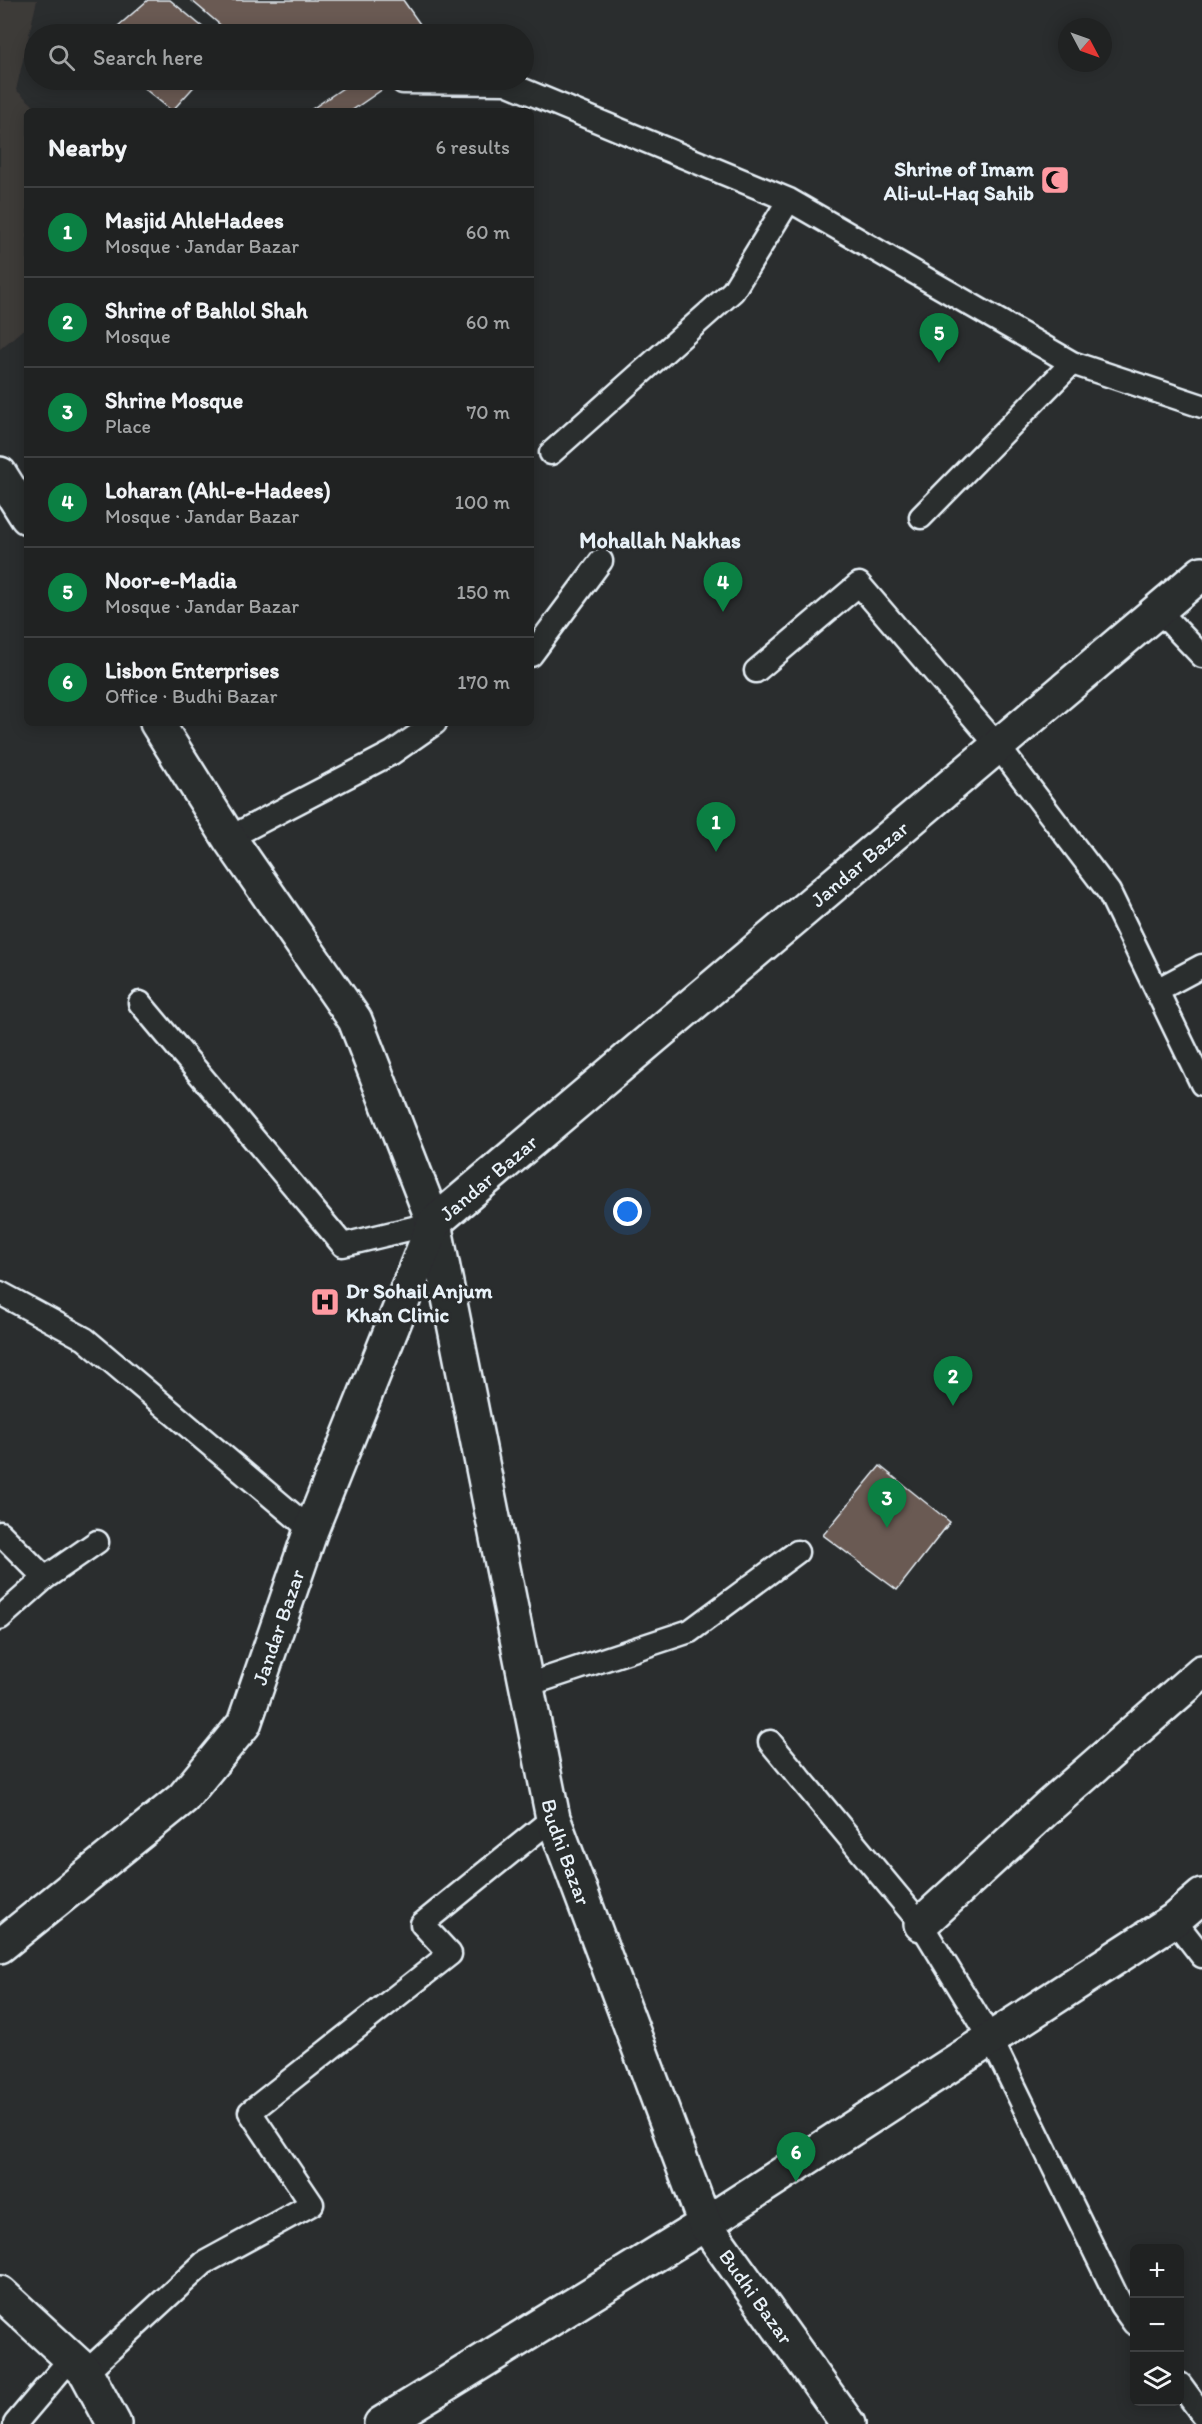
<!DOCTYPE html>
<html lang="en">
<head>
<meta charset="utf-8">
<style>
  :root { --surface:#202222; --page:#282a2a; --text:#f1f3f6; --muted:#a2a4a5; --line:#3d3f40; --accent:#0b8043 }
  body { margin:0; font-family:Itim,sans-serif; background:var(--page); color:var(--text) }
  .controls { position:absolute; right:18px; bottom:18px; display:grid; overflow:hidden; border-radius:9px; box-shadow:0 3px 15px #0003 }
  .controls button { width:54px; height:54px; display:grid; place-items:center; padding:0; border:0; border-bottom:2px solid var(--line); background:var(--surface); color:var(--text); font:30px sans-serif }
  .compass { position:absolute; left:1058px; top:18px; width:54px; height:54px; border-radius:50%; background:var(--surface); box-shadow:0 3px 15px #0003; rotate:131deg }
  .you { position:absolute; left:628px; top:1212px; width:21px; height:21px; margin:-15px; border:4px solid #fff; border-radius:50%; background:#1a73e8; box-shadow:0 0 0 9px #1a73e833 }
  .badge { display:grid; place-items:center; width:39px; height:39px; border-radius:50%; background:var(--accent); color:#fff; font-size:20px; font-weight:700 }
  .pin { position:absolute; translate:-50% -50px; filter:drop-shadow(0 2px 3px #0008) }
  .pin::after { content:''; position:absolute; top:32px; width:21px; height:18px; background:inherit; clip-path:polygon(0 0,100% 0,50% 100%) }
  .list { margin:0; padding:0; list-style:none }
  h2 { display:flex; justify-content:space-between; align-items:center; height:78px; margin:0; padding:0 24px; font-size:26px }
  h2 small { font-size:20px; font-weight:400; color:var(--muted) }
  .list li { display:grid; grid-template-columns:39px 1fr auto; gap:18px; align-items:center; box-sizing:border-box; height:90px; padding:0 24px; border-top:2px solid var(--line) }
  .list b { display:block; font-size:22px; white-space:nowrap }
  .list p { margin:0; font-size:20px; white-space:nowrap; color:var(--muted) }
  .list em { font-size:20px; font-style:normal; color:var(--muted) }
  .icon { flex:none; width:33px; height:33px; fill:none; stroke:currentColor; stroke-width:2; stroke-linecap:round; stroke-linejoin:round }
  .map { position:relative; flex:none; width:1202px; height:2424px; overflow:hidden }
  .search { position:absolute; background:var(--surface); box-shadow:0 3px 15px #0003; left:24px; top:24px; width:510px; height:66px; display:flex; align-items:center; gap:15px; box-sizing:border-box; padding:0 21px; border-radius:33px; color:var(--muted); font-size:22px }
  .panel { position:absolute; background:var(--surface); box-shadow:0 3px 15px #0003; left:24px; top:108px; width:510px; height:618px; border-radius:9px }
  .map>svg:first-child { display:block }
  .built { fill:#3e3a39 }
  .building { fill:#6b5a53; stroke:#e8f1f8; stroke-width:1.5 }
  .lines { fill:none; stroke-linecap:round; stroke-linejoin:round }
  .lane-casing { stroke:#e8f1f8; stroke-width:27 }
  .street-casing { stroke:#e8f1f8; stroke-width:38 }
  .secondary-casing { stroke:#e8f1f8; stroke-width:38 }
  .lane { stroke:#2a2d2e; stroke-width:22 }
  .street { stroke:#2a2d2e; stroke-width:33 }
  .secondary { stroke:#2a2d2e; stroke-width:33 }
  .labels { text-anchor:middle; dominant-baseline:central; stroke-width:6; stroke-linejoin:round; paint-order:stroke }
  .poi-label { font-size:21px; font-weight:bold; fill:#e8f1f8; stroke:#2a2d2e; text-anchor:end }
  .street-label { font-size:21px; fill:#e8f1f8; stroke:#2a2d2e }
  .neighbourhood-label { font-size:22px; font-weight:bold; fill:#e8f1f8; stroke:#2a2d2e }
</style>
</head>
<body>
<div class="map">
<svg width="1202" height="2424" viewBox="0 0 1202 2424">
  <rect width="100%" height="100%" fill="#2a2d2e"/>
  <filter id="ink" filterUnits="userSpaceOnUse"><feTurbulence type="fractalNoise" baseFrequency=".0167" numOctaves="2"/><feDisplacementMap in="SourceGraphic" scale="12" xChannelSelector="R" yChannelSelector="G"/><feConvolveMatrix kernelMatrix="1 2 1 2 8 2 1 2 1" color-interpolation-filters="sRGB"/></filter>
  <g filter="url(#ink)">
    <!-- built -->
    <path class="built" d="M0 0H37L16 90 40 111H27V326L0 349Z"/>
    <!-- building -->
    <path class="building" d="M148 0H170L211 34H109Z
      M191 0H403L427 34H231Z
      M134 80H200L172 111Z
      M355 80H396L351 111H309Z
      M880 1466 950 1522 897 1590 823 1535Z"/>
    <g class="lines">
      <!-- lane casing -->
      <g class="lane-casing">
        <path id="lane" d="M403 82 506 83 789 200 1072 363 1202 406
          M551 453 733 291 789 200
          M921 517 1072 363
          M1158 610 1202 656
          M531 655 601 561
          M756 671 859 584 998 746 1109 892 1202 1084
          M229 838 392 753 435 723
          M1157 990 1202 966
          M140 1003 343 1245 434 1223
          M0 1293 85 1339 311 1530
          M0 1533 45 1578
          M0 1618 45 1578 97 1542
          M527 1685 690 1631 797 1552
          M770 1742 921 1924 991 2039 1121 2305 1134 2323
          M1174 1920 1202 1956
          M86 2372 204 2263 312 2204 250 2112 450 1954 422 1924 553 1818
          M1180 2384 1202 2414
          M15 2424 71 2358"/>
      </g>
      <!-- street casing -->
      <g class="street-casing">
        <path id="street" d="M921 1924 1048 1807 1202 1672
          M0 2293 86 2372 114 2424
          M381 2424 705 2224 1174 1920 1202 1896"/>
      </g>
      <!-- secondary casing -->
      <g class="secondary-casing">
        <g id="secondary">
          <path d="M0 474 27 517"/>
          <path id="s1" d="M157 723 229 838 355 1020 434 1223 553 1818 705 2224 848 2424"/>
          <path id="s2" d="M0 1946 183 1798 244 1724 311 1530 434 1223 1202 573"/>
        </g>
      </g>
      <!-- lane -->
      <use href="#lane" class="lane"/>
      <!-- street -->
      <use href="#street" class="street"/>
      <!-- secondary -->
      <use href="#secondary" class="secondary"/>
    </g>
  </g>
  <!-- icons -->
  <defs>
    <g id="mosque-square" transform="scale(1.5)"><rect x="-9" y="-9" width="18" height="18" rx="4" fill="#ff9aa2" stroke="#2a2d2e"/><path d="M3.5-4.9A6 6 0 1 0 3.5 4.9A5 5 0 1 1 3.5-4.9Z" fill="#111"/></g>
    <g id="hospital-square" transform="scale(1.5)"><rect x="-9" y="-9" width="18" height="18" rx="4" fill="#ff9aa2" stroke="#2a2d2e"/><path d="M-5-5h3v3.5h4V-5h3V5h-3V1.5h-4V5h-3Z" fill="#111"/></g>
  </defs>
  <g fill-rule="evenodd">
    <use href="#mosque-square" x="1055" y="180"/>
    <use href="#hospital-square" x="325" y="1302"/>
  </g>
  <g class="labels">
    <!-- poi labels -->
    <g class="poi-label">
      <text x="1034" y="168">Shrine of Imam<tspan x="1034" dy="24">Ali-ul-Haq Sahib</tspan></text>
      <text x="346" y="1290" text-anchor="start">Dr Sohail Anjum<tspan x="346" dy="24">Khan Clinic</tspan></text>
    </g>
    <!-- street labels -->
    <g class="street-label">
      <text stroke="none"><textPath href="#s2" startOffset="1424">Jandar Bazar</textPath></text>
      <text stroke="none"><textPath href="#s2" startOffset="938">Jandar Bazar</textPath></text>
      <text stroke="none"><textPath href="#s2" startOffset="434">Jandar Bazar</textPath></text>
      <text stroke="none"><textPath href="#s1" startOffset="1218">Budhi Bazar</textPath></text>
      <text stroke="none"><textPath href="#s1" startOffset="1704">Budhi Bazar</textPath></text>
    </g>
    <!-- neighbourhood labels -->
    <g class="neighbourhood-label">
      <text x="660" y="540">Mohallah Nakhas</text>
    </g>
  </g>
</svg>
<div class="controls">
<button>+</button>
<button>−</button>
<button><svg class="icon" aria-label="layers" viewBox="0 0 24 24"><path d="M12 4l9 5-9 5-9-5zM3 14l9 5 9-5"/></svg></button>
</div>
<svg class="compass" viewBox="-18 -18 36 36"><path d="M0-13l5 13h-10z" fill="#e53935"/><path d="M0 13l5-13h-10z" fill="#a2a4a5"/></svg>
<div class="you"></div>
<div class="pin badge" style="left:716px;top:852px">1</div>
<div class="pin badge" style="left:953px;top:1406px">2</div>
<div class="pin badge" style="left:887px;top:1528px">3</div>
<div class="pin badge" style="left:723px;top:612px">4</div>
<div class="pin badge" style="left:939px;top:363px">5</div>
<div class="pin badge" style="left:796px;top:2182px">6</div>
<div class="search"><svg class="icon" aria-label="search" viewBox="0 0 24 24"><circle cx="10" cy="10" r="6"/><path d="M15 15l6 6"/></svg>Search here</div>
<section class="panel">
<h2>Nearby<small>6 results</small></h2>
<ul class="list">
<li><span class="badge">1</span><div><b>Masjid AhleHadees</b><p>Mosque · Jandar Bazar</p></div><em>60 m</em></li>
<li><span class="badge">2</span><div><b>Shrine of Bahlol Shah</b><p>Mosque</p></div><em>60 m</em></li>
<li><span class="badge">3</span><div><b>Shrine Mosque</b><p>Place</p></div><em>70 m</em></li>
<li><span class="badge">4</span><div><b>Loharan (Ahl-e-Hadees)</b><p>Mosque · Jandar Bazar</p></div><em>100 m</em></li>
<li><span class="badge">5</span><div><b>Noor-e-Madia</b><p>Mosque · Jandar Bazar</p></div><em>150 m</em></li>
<li><span class="badge">6</span><div><b>Lisbon Enterprises</b><p>Office · Budhi Bazar</p></div><em>170 m</em></li>
</ul>
</section>
</div>
</body>
</html>
